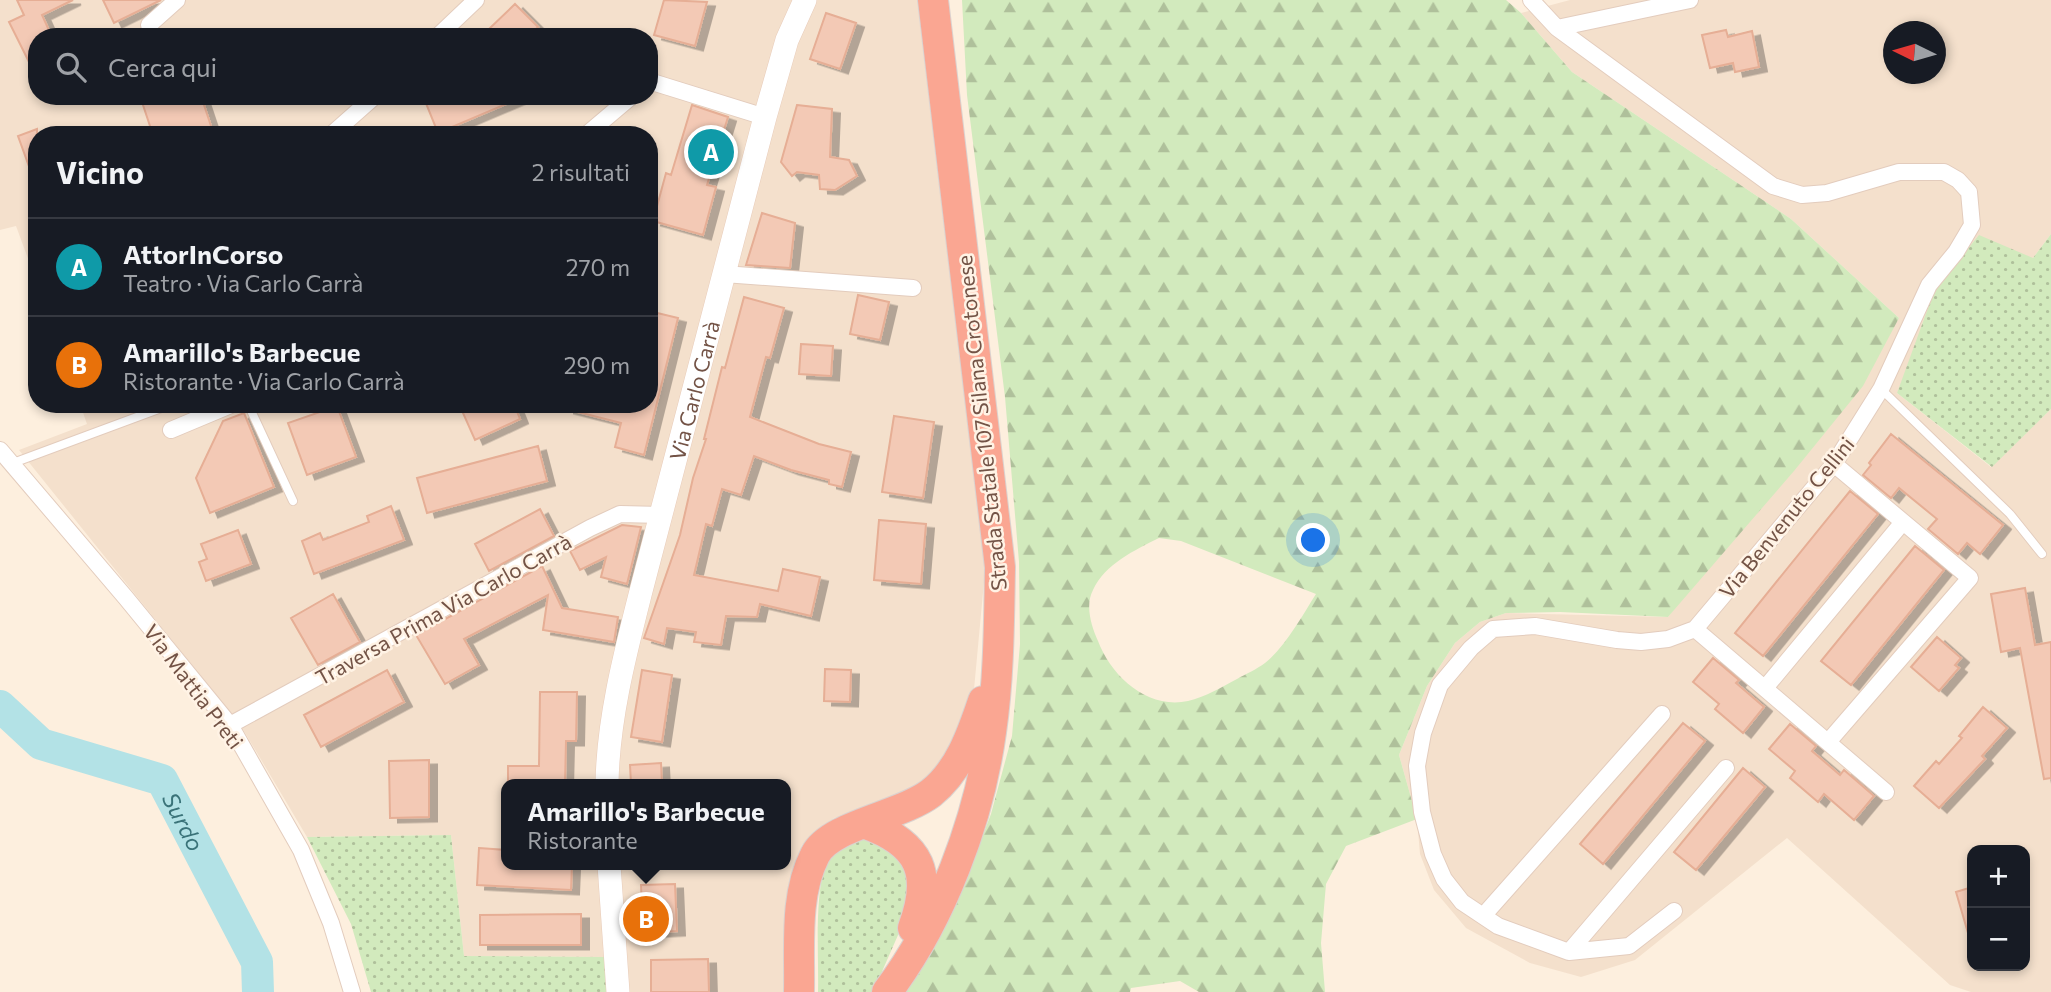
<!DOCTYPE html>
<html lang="it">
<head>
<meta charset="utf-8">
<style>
  :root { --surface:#171b24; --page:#242831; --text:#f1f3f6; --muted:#9ea1a6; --line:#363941; --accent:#8c9099 }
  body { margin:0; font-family:Commissioner,sans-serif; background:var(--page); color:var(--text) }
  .controls { position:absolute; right:21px; bottom:21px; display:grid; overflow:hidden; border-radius:14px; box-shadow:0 4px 10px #0003 }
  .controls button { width:63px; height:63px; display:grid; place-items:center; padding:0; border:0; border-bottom:2px solid var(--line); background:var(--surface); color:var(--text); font:35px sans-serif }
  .compass { position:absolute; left:1883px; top:21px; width:63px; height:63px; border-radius:50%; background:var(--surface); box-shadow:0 4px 10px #0003; rotate:275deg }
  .you { position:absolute; left:1314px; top:541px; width:24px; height:24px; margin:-18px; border:5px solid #fff; border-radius:50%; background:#1a73e8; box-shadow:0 0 0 10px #1a73e833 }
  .badge { display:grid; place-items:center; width:46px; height:46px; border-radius:50%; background:var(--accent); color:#fff; font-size:23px; font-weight:700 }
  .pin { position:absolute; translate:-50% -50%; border:4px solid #fff; box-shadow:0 2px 7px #0006 }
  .popup { position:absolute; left:501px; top:779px; width:290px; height:91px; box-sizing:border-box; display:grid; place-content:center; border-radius:14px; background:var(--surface); filter:drop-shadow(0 2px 5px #0005); font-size:23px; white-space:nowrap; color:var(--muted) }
  .popup b { font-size:26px; color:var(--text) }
  .popup::after { content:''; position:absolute; left:50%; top:100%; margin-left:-14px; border:14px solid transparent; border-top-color:var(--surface) }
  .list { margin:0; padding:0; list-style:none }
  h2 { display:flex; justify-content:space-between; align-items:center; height:91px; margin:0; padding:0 28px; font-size:30px }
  h2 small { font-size:23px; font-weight:400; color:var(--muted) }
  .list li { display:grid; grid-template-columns:46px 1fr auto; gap:21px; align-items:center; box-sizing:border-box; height:98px; padding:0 28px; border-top:2px solid var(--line) }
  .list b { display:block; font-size:26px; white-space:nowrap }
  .list p { margin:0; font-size:23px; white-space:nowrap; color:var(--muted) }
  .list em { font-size:23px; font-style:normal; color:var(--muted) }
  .icon { flex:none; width:38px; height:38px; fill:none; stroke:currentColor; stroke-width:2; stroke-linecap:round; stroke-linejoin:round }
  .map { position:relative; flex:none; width:2051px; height:992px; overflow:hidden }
  .search { position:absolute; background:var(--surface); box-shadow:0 4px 10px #0003; left:28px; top:28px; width:630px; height:77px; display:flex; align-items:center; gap:18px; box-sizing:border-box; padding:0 24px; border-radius:28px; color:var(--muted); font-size:26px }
  .panel { position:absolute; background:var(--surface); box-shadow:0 4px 10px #0003; left:28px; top:126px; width:630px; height:287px; border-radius:28px }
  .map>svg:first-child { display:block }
  .residential { fill:#f4e0cc; fill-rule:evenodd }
  .grass { fill:url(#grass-dots) }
  .forest { fill:url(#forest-firs); fill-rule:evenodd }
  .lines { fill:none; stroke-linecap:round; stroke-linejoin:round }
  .river { stroke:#b3e2e6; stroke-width:32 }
  .building { fill:#f3c9b5; stroke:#e6ae95; stroke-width:2; filter:url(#shadow) }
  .lane-casing { stroke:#e3ccbd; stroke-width:10 }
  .street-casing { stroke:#e3ccbd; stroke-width:18 }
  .secondary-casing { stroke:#e8ccba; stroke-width:24 }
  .highway-casing { stroke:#dbd2cf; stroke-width:32 }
  .lane { stroke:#fff; stroke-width:8 }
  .street { stroke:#fff; stroke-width:16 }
  .secondary { stroke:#fff; stroke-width:23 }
  .highway { stroke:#faa692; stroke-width:30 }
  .labels { text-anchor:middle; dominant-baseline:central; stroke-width:5; stroke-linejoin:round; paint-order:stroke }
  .street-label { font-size:21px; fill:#735346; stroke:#fff3e5 }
  .water-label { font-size:23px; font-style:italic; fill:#3a7379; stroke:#fff3e5 }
</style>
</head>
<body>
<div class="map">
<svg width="2051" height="992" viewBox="0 0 2051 992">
  <defs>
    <pattern id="grass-dots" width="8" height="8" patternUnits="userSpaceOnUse" patternTransform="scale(1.75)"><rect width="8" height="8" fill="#d2eabd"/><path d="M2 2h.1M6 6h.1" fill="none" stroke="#afc09b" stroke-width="1.8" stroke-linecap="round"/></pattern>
    <pattern id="forest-firs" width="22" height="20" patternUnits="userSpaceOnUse" patternTransform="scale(1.75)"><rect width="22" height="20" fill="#d2eabd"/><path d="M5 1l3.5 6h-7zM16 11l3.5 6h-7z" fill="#afc09b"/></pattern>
    <filter id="shadow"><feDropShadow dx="8" dy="4.5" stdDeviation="0" flood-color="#0004"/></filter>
  </defs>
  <rect width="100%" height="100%" fill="#fdefde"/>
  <!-- residential -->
  <path class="residential" d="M0 0H917L985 571 972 711 954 760 909 801 834 818 802 845 790 886 787 992H607L605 957 464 956 451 835 307 837 241 726 19 450 87 424 80 404H649V135H37V283L16 226 0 230ZM37 37H649V96H37ZM506 784H786V865H506Z
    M1570 0H2051V234L2033 258 1897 393 1991 467 2051 409V992H1971L1950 985 1787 838 1635 960 1581 977 1530 963 1466 928 1434 890 1420 854 1417 819 1399 755 1427 686 1455 643 1480 622 1506 613 1668 617 1899 318 1791 219 1572 72 1521 13ZM1894 32H1936V74H1894ZM1972 850H2025V966H1972Z"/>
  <!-- grass -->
  <path class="grass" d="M2051 234V409L1992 467 1897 393 1935 289 1979 235 2033 258Z
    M451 835 464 956 606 957 607 992H371L351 924 307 837Z
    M870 837 901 852 913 901 873 992H818C819 951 813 888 830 851Z"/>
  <!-- forest -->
  <path class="forest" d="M962 0H1506L1521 13 1572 72 1791 219 1899 318 1863 386 1794 471 1668 617 1560 612 1506 613 1480 622 1455 643 1427 686 1399 755 1417 819 1346 846 1326 884 1321 943 1325 992H1199L1180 981 1131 988 1130 992H903L922 964 961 892 991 814 1012 736 1020 644 1019 562 1005 397 967 95ZM1159 538 1181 541 1316 594C1302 616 1286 646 1265 663 1257 669 1246 674 1237 679 1222 687 1205 697 1188 701 1148 710 1111 676 1098 641 1091 626 1085 605 1093 590 1105 564 1135 550 1159 538Z"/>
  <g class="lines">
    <!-- river -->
    <path class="river" id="s1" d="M0 706 41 744 162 780 257 962 258 992"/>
  </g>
  <!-- building -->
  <path class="building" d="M17 0H73L42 15 52 37H37V78L9 22 24 15Z
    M103 0H161L114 23Z
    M664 0 707 2 695 46 654 35Z
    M515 4 538 27 528 37H499L490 28Z
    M826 13 856 23 840 69 810 59Z
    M1726 30 1728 37 1752 31 1759 67 1735 72 1733 63 1710 68 1702 35Z
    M140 96H201L214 135H153Z
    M423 96H525L438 133Z
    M692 105 728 117 707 185 716 187 703 235 653 221 666 173 671 175Z
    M797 105 832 109 830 157 849 160 857 176 835 190 820 189 819 175 797 172 792 176 781 162Z
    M37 129V183H35L18 136Z
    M762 213 795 223 790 268 746 265Z
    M858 295 889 302 880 340 850 334Z
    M744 297 784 308 770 358 766 357 750 417 819 444 851 452 842 487 829 484V480L791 470 754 456 741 495 722 489 712 526 706 524 694 575 778 591 783 569 820 577 811 616 760 604 757 617 726 616 721 645 694 642 696 632 667 628 664 644 644 638 680 535 693 478 706 439H704L722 367 725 368Z
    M649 311 678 318 644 455 615 447 621 423 566 409V404H649Z
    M801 344 833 346 831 376 799 374Z
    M459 404H514L520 419 475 440Z
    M337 406 356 457 307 475 288 423Z
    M244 413 274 487 210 513 196 478 223 421Z
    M894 416 934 422 923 498 882 492Z
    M1891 434 2003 525 1980 554 1967 543 1958 554 1928 529 1937 519 1899 488 1891 498 1863 475 1871 465 1869 463Z
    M538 446 547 481 427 513 417 478Z
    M1850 491 1878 514 1763 656 1735 633Z
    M391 506 404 540 314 574 302 541 320 533 323 540 369 522 367 516Z
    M540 509 554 536 489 571 475 544Z
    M879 520 926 524 921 584 874 580Z
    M622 525 641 527 627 584 601 577 606 557 580 570 570 551Z
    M238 530 251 564 206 581 199 562 207 559 201 544Z
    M1915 546 1944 570 1851 685 1821 661Z
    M542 566 562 608 618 617 614 642 543 630 548 595 464 639 479 665 445 684 416 635Z
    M2025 588 2035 645 2051 642V778L2044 779 2020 648 2001 652 1991 594Z
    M333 594 360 642 318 665 291 618Z
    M1937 637 1961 658 1955 665 1959 668 1939 691 1911 667Z
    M1713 658 1739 680 1736 683 1764 707 1743 733 1715 709 1719 704 1693 682Z
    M825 669 851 670 850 702 824 701Z
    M387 670 404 702 321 747 304 715Z
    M642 670 672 675 662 742 631 737Z
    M540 692H577L576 741H566L565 784H508V766H539Z
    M1983 707 2007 728 1982 756 1985 759 1939 808 1914 786 1936 761 1939 764 1962 738 1959 736Z
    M1683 723 1705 741 1603 864 1580 844Z
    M1790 724 1816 746 1812 751 1840 775 1844 770 1874 796 1854 820 1824 794 1818 802 1790 778 1795 771 1769 749Z
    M429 760V817L390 818 389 761Z
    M661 763 662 784H631L630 765Z
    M1743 768 1765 787 1696 870 1674 852Z
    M479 848 506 850V865H572L571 890 477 885Z
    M675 884 677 931 643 933 641 885Z
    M1972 887V933H1968L1956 892Z
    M581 914V945H480V915Z
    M708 959 709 992H651V960Z"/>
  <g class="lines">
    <!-- lane casing -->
    <g class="lane-casing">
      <path id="lane" d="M1881 389 2010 514 2042 554
        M248 404 293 501
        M13 463 172 404"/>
    </g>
    <!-- street casing -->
    <g class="street-casing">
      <path id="street" d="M1531 0 1557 28 1773 186 1802 195 1827 193 1899 172H1944L1958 180 1969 192 1972 225 1956 252 1929 285 1881 389 1834 464 1695 629 1668 639 1641 642 1617 640 1535 626 1493 629 1471 648 1440 685 1423 733 1417 766 1422 812 1433 854 1444 879 1462 902 1498 926 1569 952 1629 946 1674 911
        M149 25 177 0
        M1557 28 1690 0
        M437 37 476 0
        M649 81 765 117
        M331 135 375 96
        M586 135 632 96
        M724 274 913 288
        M171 430 233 404
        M0 450 126 598 230 725 301 850 331 923 352 992
        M1695 629 1886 792
        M1765 688 1903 522
        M230 725 590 528 620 514 662 515
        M1828 742 1970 578 1834 464
        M1483 916 1662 714
        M1569 952 1726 768"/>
    </g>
    <!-- secondary casing -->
    <g class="secondary-casing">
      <g id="secondary">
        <path id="s2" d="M607 784C608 719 625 654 641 591L765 117 787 40 805 0"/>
        <path d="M609 865 618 992"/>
      </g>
    </g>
    <!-- highway casing -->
    <g class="highway-casing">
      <path id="highway" d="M866 824C921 844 933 874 913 928
        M799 992C800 947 794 896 815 855 830 825 901 816 931 793 959 771 972 734 983 701
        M887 992C941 921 979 820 991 732 999 677 999 622 1000 567L933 0"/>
    </g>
    <!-- lane -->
    <use href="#lane" class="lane"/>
    <!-- street -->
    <use href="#street" class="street"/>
    <!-- secondary -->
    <use href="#secondary" class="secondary"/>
    <!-- highway -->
    <use href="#highway" class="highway"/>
  </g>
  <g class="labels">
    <!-- street labels -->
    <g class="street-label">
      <text stroke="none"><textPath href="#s2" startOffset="404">Via Carlo Carrà</textPath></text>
      <text transform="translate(981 423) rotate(-96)">Strada Statale 107 Silana Crotonese</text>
      <text transform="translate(1786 517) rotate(-51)">Via Benvenuto Cellini</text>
      <text transform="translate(443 609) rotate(-29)">Traversa Prima Via Carlo Carrà</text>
      <text transform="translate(194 686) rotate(53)">Via Mattia Preti</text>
    </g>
    <!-- water labels -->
    <g class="water-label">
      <text stroke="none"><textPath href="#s1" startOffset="229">Surdo</textPath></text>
    </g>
  </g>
</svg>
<div class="controls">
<button>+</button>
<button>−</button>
</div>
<svg class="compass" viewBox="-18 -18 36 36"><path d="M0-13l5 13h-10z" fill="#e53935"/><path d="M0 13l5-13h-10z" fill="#9ea1a6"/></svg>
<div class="you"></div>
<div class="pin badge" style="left:711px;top:152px;background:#0f9aa8">A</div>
<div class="pin badge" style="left:646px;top:919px;background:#e8710a">B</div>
<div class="popup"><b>Amarillo's Barbecue</b>Ristorante</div>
<div class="search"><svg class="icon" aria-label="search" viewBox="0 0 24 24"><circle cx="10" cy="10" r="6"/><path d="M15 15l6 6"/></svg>Cerca qui</div>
<section class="panel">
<h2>Vicino<small>2 risultati</small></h2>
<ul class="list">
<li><span class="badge" style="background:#0f9aa8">A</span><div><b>AttorInCorso</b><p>Teatro · Via Carlo Carrà</p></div><em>270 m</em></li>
<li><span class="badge" style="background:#e8710a">B</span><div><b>Amarillo's Barbecue</b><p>Ristorante · Via Carlo Carrà</p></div><em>290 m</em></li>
</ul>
</section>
</div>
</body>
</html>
